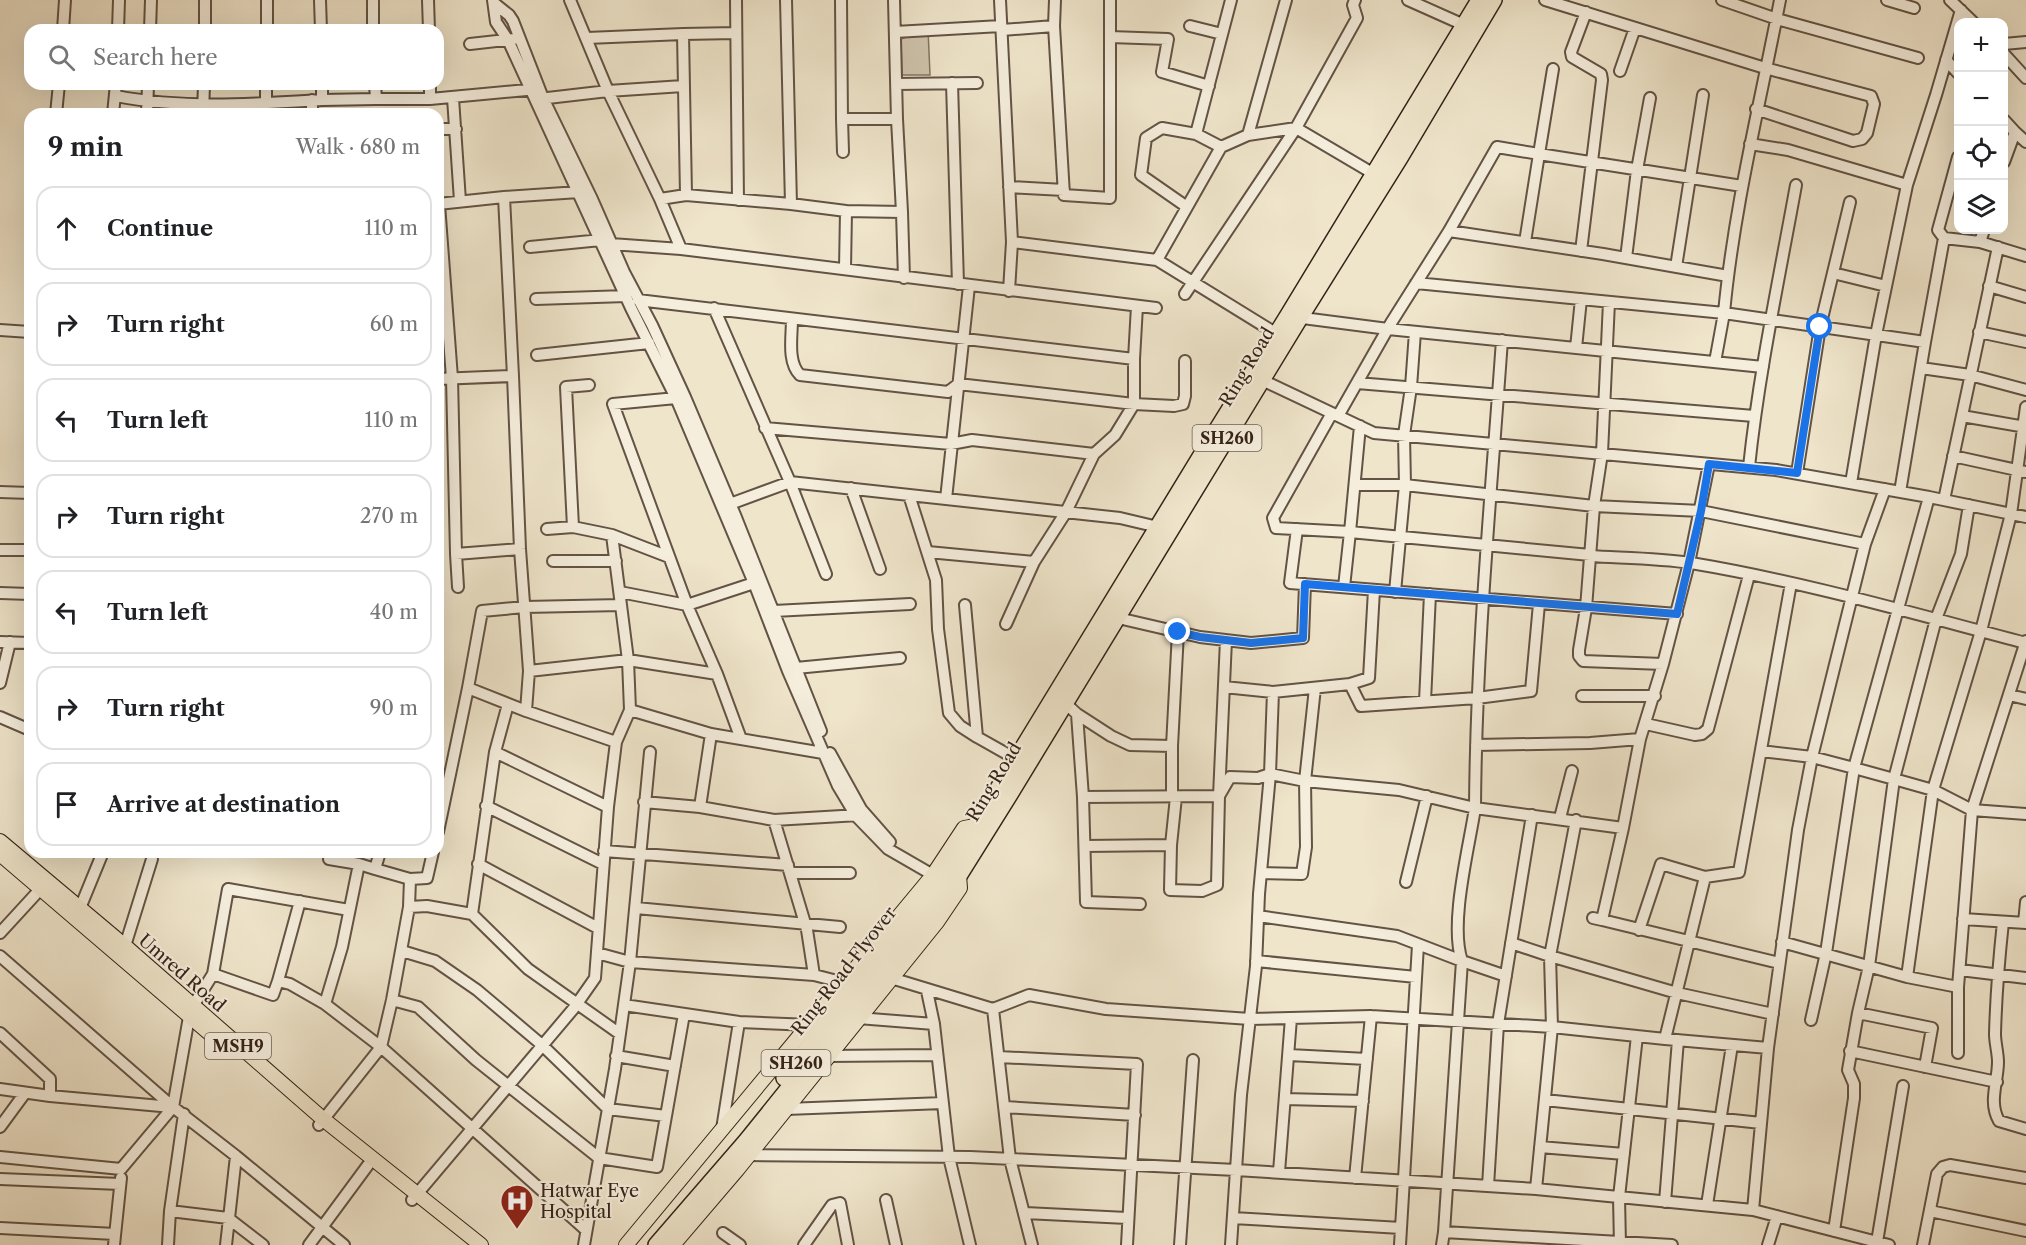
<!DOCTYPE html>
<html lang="en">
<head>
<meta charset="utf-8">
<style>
  :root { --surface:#fff; --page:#f6f6f6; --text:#202124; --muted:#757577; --line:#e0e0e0 }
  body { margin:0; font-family:"Libre Caslon Text",serif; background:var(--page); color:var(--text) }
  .controls { position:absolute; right:18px; top:18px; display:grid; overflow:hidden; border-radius:12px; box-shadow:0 6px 24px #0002 }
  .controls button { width:54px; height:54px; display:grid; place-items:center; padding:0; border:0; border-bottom:2px solid var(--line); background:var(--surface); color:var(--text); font:30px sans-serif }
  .stop { position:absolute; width:18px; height:18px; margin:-14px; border:4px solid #1a73e8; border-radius:50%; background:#fff }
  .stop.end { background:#1a73e8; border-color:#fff; box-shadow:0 2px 6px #0008 }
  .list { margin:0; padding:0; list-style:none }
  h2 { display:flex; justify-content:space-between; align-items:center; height:78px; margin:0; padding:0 24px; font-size:26px }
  h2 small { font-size:20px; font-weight:400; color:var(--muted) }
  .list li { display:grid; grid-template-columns:39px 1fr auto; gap:18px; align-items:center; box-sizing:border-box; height:84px; margin:0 12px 12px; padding:0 12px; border:2px solid var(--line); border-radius:18px }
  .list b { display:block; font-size:22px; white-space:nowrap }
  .list em { font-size:20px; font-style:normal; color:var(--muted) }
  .icon { flex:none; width:33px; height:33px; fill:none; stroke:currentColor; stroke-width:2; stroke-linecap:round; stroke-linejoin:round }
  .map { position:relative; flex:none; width:2026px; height:1245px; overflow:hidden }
  .search { position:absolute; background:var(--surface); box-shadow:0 6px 24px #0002; left:24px; top:24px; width:420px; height:66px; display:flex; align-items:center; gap:15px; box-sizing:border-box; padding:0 21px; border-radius:18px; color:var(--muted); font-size:22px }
  .panel { position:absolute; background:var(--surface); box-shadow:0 6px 24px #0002; left:24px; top:108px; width:420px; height:750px; border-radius:18px }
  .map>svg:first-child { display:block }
  .green { fill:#cfc4ad; stroke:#827362; stroke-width:1.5 }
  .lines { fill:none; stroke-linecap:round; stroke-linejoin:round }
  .minor-casing { stroke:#635345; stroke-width:14 }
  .major-casing { stroke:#342218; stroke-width:16 }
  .highway-casing { stroke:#342218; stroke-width:18 }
  .minor { stroke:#f5eedd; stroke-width:10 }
  .major { stroke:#efe5cb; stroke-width:14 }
  .highway { stroke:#efe5cb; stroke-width:15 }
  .route { stroke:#1a73e8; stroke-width:8 }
  .labels { text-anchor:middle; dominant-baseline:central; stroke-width:4.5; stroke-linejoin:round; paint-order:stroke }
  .shield { fill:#f5eedd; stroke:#6e5f53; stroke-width:1.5 }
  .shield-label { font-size:16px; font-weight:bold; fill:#342218 }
  .street-label { font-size:18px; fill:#342218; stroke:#f5eedd }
  .poi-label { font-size:18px; fill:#342218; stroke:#f5eedd; text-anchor:start }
</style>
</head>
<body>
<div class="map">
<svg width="2026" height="1245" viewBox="0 0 2026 1245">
  <rect width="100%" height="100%" fill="#efe5cb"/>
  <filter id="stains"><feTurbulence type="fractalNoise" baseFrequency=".00333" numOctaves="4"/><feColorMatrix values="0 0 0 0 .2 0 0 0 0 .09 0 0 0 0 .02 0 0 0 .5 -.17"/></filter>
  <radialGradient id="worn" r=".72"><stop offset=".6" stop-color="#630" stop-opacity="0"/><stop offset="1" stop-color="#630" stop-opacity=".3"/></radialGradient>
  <!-- green -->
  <path class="green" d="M928 29 930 75H902L901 39Z"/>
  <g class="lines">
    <!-- minor casing -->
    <g class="minor-casing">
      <path id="minor" d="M320 0 321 30
        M373 0V30
        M428 0 429 30
        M493 0 496 22 508 40 631 308 676 398 754 583 788 671 838 786 856 816 888 849 933 875
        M570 0 608 91 660 199 681 249
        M736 0 738 200
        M841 0 842 119H897L894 0
        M1000 0 1012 242 1157 260 1277 334
        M1408 0 1464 25
        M1545 0 1765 68 1871 96 1874 104 1867 133 1862 139 1853 141 1756 109
        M1722 0 1777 19 1918 58
        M1780 0C1760 104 1734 207 1724 313L1925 342 1944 238 1980 242
        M1887 0 1914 8
        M1950 0 1973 22
        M494 3 509 15 513 21 543 98 592 199 624 272 652 325 685 397 735 515 821 731
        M1054 26 1055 0
        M1190 26 1222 34
        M63 30 65 0
        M118 30 119 0
        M150 30 151 0
        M205 30V0
        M267 30V0
        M1002 30 1054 26 1064 195 1110 198V37L1168 39 1162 72 1209 86
        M895 32 1001 26
        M683 34 736 33
        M1110 37V0
        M587 38 683 34 686 195
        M470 44 514 39
        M2004 44 2026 42
        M2004 54 2026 78
        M1946 60 1958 73
        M1553 69 1539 154 1742 186
        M1620 71 1635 28
        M952 83 958 284
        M430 84V99L537 89
        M896 84 977 83
        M116 96C183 109 254 104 322 100V84
        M453 98 460 201
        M376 99H430
        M539 99 608 91 683 86
        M312 100V114
        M322 100 376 99 375 84
        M56 114 59 84
        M113 114 116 84
        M147 114 148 84
        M203 114 204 84
        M266 114V84
        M842 119 843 152
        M897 119 902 212
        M2004 120 2015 132
        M438 129H456
        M1248 135 1286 0
        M1750 144 1788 150 1907 185 1936 95 1961 10
        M1221 147 1196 134 1231 0
        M2004 162 2015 132 2026 142
        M1009 187 1064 190
        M660 199 686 195 791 204 786 0
        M438 204 504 197
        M439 204 452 378 456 554 520 549
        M791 204 846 211
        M1187 207 1141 175 1146 138 1162 128 1196 134
        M1984 230 1980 242 2026 256
        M1449 231 1497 147 1539 154 1525 242
        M1944 238 1938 230 1958 157
        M611 244 681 249 1156 308
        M530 247 601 240
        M1581 251 1602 80 1601 74 1572 57 1571 52 1586 12
        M1626 258 1637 170 1650 98
        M1157 260 1221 147 1248 135 1296 128 1374 174
        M1676 267 1703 95
        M845 269 846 211 902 212 904 278
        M1833 273 1886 286
        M1416 283 1724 313 1715 362
        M1989 286 2026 297
        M1009 291 1012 242
        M1185 294 1296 128 1357 18 1353 5 1355 0
        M536 299 626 296
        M638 300 1134 359 1137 306
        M1609 302 1602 453 1594 506 1586 608 1579 650V656L1583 661 1663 664 1689 563 1709 464
        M714 308 790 482 826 574
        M1295 317 1388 329 1763 367
        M792 319C792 337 787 362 800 375L948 392 957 385H967L1134 404 1174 406 1183 404 1185 396V361
        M0 330 30 332
        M1415 332 1411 387 1404 435 1405 485 1594 506 1701 511 1865 544 1885 489
        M1979 332 2026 342
        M1502 340C1491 496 1476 651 1475 808L1623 828 1640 739 1663 664
        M1576 348 1581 299
        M537 355 649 343
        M1921 368 1970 375 2026 390
        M513 376 504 197 579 192
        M438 379 513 376 520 549 529 671 526 711 616 742 630 710 711 734 823 753
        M1262 380 1374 433 1776 470 1929 497 2026 517
        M1357 383 1754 416
        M676 398 613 404 687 605 717 674 741 739
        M1332 413 1273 518 1276 528 1350 532 1360 426
        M1338 416 1391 323 1449 231 1603 254 1728 276
        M1962 416 2026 427
        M765 428 951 444 972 440 1094 454 1066 512 1034 562 1006 624
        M1094 454 1115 435 1134 404V359
        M1953 456 2026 472
        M1749 467C1759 372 1779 279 1796 185
        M1797 473 1820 327 1850 202
        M1851 483 1876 335 1907 185
        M1355 485H1405L1395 592
        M851 488 880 569
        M0 492 30 493
        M1900 492 1925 342
        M909 495 936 580 938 629 949 713 960 726 977 737
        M946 499 969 286
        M1944 500 1998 247
        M730 504 790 482 1120 518 1158 527
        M573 527 612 535 669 557
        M547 529 573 527 566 387 589 385
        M1297 529 1290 583 1677 614
        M612 535 628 660 630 710
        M0 550H30
        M928 552 1034 562
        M456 554 458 587
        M1590 556C1624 558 1659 558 1691 563 1805 582 1915 614 2026 643
        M553 561H616
        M1791 583 1739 872 1705 877 1665 1039 1768 1048 1798 830 1812 757 1865 544
        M1344 587 1350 532 1590 555
        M620 592 687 605 754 583
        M0 593 30 594
        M965 605 977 737 1016 759
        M774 611 910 604
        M1118 618 1200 637 1251 643 1303 638 1305 584
        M0 642 30 643
        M796 668 900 658
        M529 671 628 660 717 674
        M0 683 10 642
        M1350 684 1369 678 1374 590
        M1224 687 1273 692
        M468 688 482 611 525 607 621 605
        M2009 695 2026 699
        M1582 696H1655
        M1062 700 1077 714 1083 797 1219 796 1226 640
        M1425 701 1430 594
        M1077 714 1111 736 1130 745 1172 746
        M0 717 30 730
        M1646 724 1695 735 1702 734 1708 729 1749 575
        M711 734 700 807 774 820 859 815
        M1476 745 1590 743 1640 739
        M1761 751 1812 757 1854 768 1929 497
        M495 752 508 704
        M830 753 861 809 890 842
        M1083 797 1086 902 1140 904
        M1172 797V746L1178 632
        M644 802 700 807
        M486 806 603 864
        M1560 818 1572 771
        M774 820 807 930 814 975 845 983
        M438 832 468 688 526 711
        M1171 845 1170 890 1202 891 1217 885 1219 796 1230 777 1258 778 1270 774 1273 692 1350 684 1361 706 1477 698 1531 691 1539 604
        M1085 846 1171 845 1176 797
        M604 851 788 865
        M331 852 329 859 359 864
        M380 852 375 869 359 864 342 947 325 1004 381 1047 586 1230
        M478 864 598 928
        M375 869 410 879 409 907
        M790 873H850
        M1261 873 1302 874 1306 847 1305 781 1315 688
        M410 879 427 878 433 852
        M1406 882 1427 796
        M636 908 840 927
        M78 913 103 852
        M472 914 528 969 620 1034
        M1258 916 1397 936 1462 961 1506 976
        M1593 918 1602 920 1623 828
        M1963 919 2026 923
        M1602 920 1779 963
        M2003 922C1999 959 1996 996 1995 1034 1995 1043 1998 1053 1998 1062 1998 1082 1988 1102 1999 1121L2026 1129
        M2024 923 2026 902
        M1639 930 1661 864 1705 877
        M0 933 45 884
        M1782 942 1907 977 1958 987 1972 810 2026 814
        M1511 943 1550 956 1576 820
        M125 946 152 859
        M402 951 435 961 477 990 542 1045 608 1109 666 1116
        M597 953 630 962 814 975
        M0 956 173 1107 236 1156 344 1245
        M1256 961 1416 977
        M1960 970 2026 978
        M213 974 273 995 278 981 290 984 325 1004
        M1907 977 1933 790 1972 810 2026 641
        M891 978 993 1009
        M278 981 300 901
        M927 991 934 1024
        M392 1000 418 1007 476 1060 599 1158 657 1167 684 1014
        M624 1005 739 1022 810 1025
        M858 1018 934 1024 949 1157 970 1245
        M1811 1020 1826 953 1854 768 1894 779 1936 619 1961 554 1969 505
        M0 1033 50 1079V1096L172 1107
        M1850 1051 1997 1082
        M1958 1053V987
        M1289 1055 1367 1059
        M616 1056 675 1066
        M827 1056 937 1055
        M999 1057 1137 1064 1127 1245
        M1925 1067 1932 1028 1858 1013 1869 966 1894 779 1933 790 1981 631 2011 514 2026 407
        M0 1089 50 1096
        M1285 1099 1363 1101
        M1545 1100 1761 1123
        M1005 1107 1135 1115
        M786 1109 943 1103
        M319 1125 381 1047 392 1000 409 907 427 906 472 914 495 752 608 807
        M0 1127 25 1093
        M722 1129 739 1022
        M1540 1147 1624 1154
        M748 1155 970 1157 1236 1170 1536 1189 1753 1210 1768 1048
        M0 1157 121 1169 173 1107 189 1017 193 1006 213 974 228 889 349 910
        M1279 1172 1291 1018
        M1355 1178 1371 1016
        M0 1179 120 1184
        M1488 1186 1498 1024 1532 815
        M1536 1189 1552 1027 1550 956 1677 993 1773 1014
        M412 1200 574 1008 595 978 608 807 616 742
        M886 1200 896 1245
        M1665 1202 1678 1040
        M1707 1205 1732 1045
        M1753 1210 1889 1245
        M170 1211 228 1218 263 1245
        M1930 1211 2026 1231
        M1025 1213 1127 1218
        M1233 1218 1401 1228
        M0 1228 115 1234
        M1834 1231 1854 1098V1084L1848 1070 1858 1013
        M723 1233 740 1245
        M1877 1242 1903 1086
        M114 1245 121 1178
        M168 1245 170 1211 184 1114
        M226 1245 236 1156
        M309 1245 368 1165
        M584 1245 615 1069 630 962 650 752
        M804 1245 832 1205 840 1203 848 1245
        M1032 1245 1010 1159 993 1009 1029 995 1106 1009 1250 1019 1371 1016 1552 1027 1665 1039
        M1180 1245 1193 1060
        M1231 1245 1241 1095 1256 966 1259 894 1270 774 1305 781 1399 790 1475 808C1469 848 1449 924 1462 961L1444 1232 1672 1245
        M1400 1245 1418 945
        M1442 1245 1444 1232
        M1620 1245 1619 1197 1637 1036
        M1768 1245 1777 1216
        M1923 1245 1937 1174 1943 1167 1950 1165 2026 1178"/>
    </g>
    <!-- major casing -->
    <g class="major-casing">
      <path id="major" d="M0 841 125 946 323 1119 481 1245
        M0 854 222 1044
        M626 1245 933 875 964 828 975 826
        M673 1245 737 1170 937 922 960 888 959 876"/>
    </g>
    <!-- highway casing -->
    <g class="highway-casing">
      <path id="highway" d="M784 1078 938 883 975 826 1214 434 1288 315 1479 0
        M656 1245 746 1141 959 876 1009 796 1300 318 1400 158 1494 0"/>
    </g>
    <!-- minor -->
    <use href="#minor" class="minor"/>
    <!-- major -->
    <use href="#major" class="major"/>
    <!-- highway -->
    <use href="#highway" class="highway"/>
  </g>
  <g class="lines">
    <!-- route -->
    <path class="route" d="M1178 632 1200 637 1251 643 1303 638 1305 584 1677 614 1701 511 1709 464 1797 473 1820 327"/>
  </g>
  <!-- icons -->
  <defs>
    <g id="hospital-pin" transform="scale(1.725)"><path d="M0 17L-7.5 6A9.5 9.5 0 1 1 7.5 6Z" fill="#8f2418" stroke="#f5eedd"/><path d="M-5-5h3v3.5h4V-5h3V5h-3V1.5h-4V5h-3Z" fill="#fff"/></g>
  </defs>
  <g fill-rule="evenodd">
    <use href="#hospital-pin" x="517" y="1201"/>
  </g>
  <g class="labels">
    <!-- shield labels -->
    <g class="shield">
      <rect x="1192.5" y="425" width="69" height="26" rx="4.5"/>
      <rect x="205" y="1033" width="66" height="26" rx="4.5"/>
      <rect x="761.5" y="1050" width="69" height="26" rx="4.5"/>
    </g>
    <g class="shield-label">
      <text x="1227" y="438">SH260</text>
      <text x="238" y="1046">MSH9</text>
      <text x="796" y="1063">SH260</text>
    </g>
    <!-- street labels -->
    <g class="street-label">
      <text transform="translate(1247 367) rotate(-59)">Ring Road</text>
      <text transform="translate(994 782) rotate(-59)">Ring Road</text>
      <text transform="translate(844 971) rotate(-52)">Ring Road Flyover</text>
      <text transform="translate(182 973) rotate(41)">Umred Road</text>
    </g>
    <!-- poi labels -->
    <g class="poi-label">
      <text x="540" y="1191">Hatwar Eye<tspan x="540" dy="21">Hospital</tspan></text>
    </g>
  </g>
  <rect width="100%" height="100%" filter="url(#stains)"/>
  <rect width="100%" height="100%" fill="url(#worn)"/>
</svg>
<div class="controls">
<button>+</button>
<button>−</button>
<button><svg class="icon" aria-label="locate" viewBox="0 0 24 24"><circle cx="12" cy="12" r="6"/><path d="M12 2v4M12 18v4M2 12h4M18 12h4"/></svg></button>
<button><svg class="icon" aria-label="layers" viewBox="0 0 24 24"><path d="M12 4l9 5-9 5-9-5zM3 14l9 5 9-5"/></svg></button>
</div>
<div class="stop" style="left:1820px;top:327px"></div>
<div class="stop end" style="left:1178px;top:632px"></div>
<div class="search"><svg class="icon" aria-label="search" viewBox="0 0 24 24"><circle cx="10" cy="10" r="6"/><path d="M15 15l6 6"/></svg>Search here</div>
<section class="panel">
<h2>9 min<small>Walk · 680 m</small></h2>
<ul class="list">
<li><svg class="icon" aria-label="ahead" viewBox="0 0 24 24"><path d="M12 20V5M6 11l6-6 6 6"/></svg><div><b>Continue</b></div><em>110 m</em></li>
<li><svg class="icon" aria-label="right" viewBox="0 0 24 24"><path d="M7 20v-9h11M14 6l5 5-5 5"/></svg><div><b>Turn right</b></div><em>60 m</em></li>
<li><svg class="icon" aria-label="left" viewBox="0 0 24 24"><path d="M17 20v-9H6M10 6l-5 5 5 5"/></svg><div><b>Turn left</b></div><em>110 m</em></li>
<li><svg class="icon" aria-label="right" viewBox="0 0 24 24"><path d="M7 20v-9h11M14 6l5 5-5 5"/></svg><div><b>Turn right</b></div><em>270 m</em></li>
<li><svg class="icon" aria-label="left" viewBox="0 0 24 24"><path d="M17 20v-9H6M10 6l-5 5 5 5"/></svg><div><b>Turn left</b></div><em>40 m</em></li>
<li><svg class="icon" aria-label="right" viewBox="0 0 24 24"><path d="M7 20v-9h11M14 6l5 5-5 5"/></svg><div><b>Turn right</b></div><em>90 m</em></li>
<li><svg class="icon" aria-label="arrive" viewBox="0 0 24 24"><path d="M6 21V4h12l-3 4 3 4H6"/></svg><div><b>Arrive at destination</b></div></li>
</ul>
</section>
</div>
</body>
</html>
